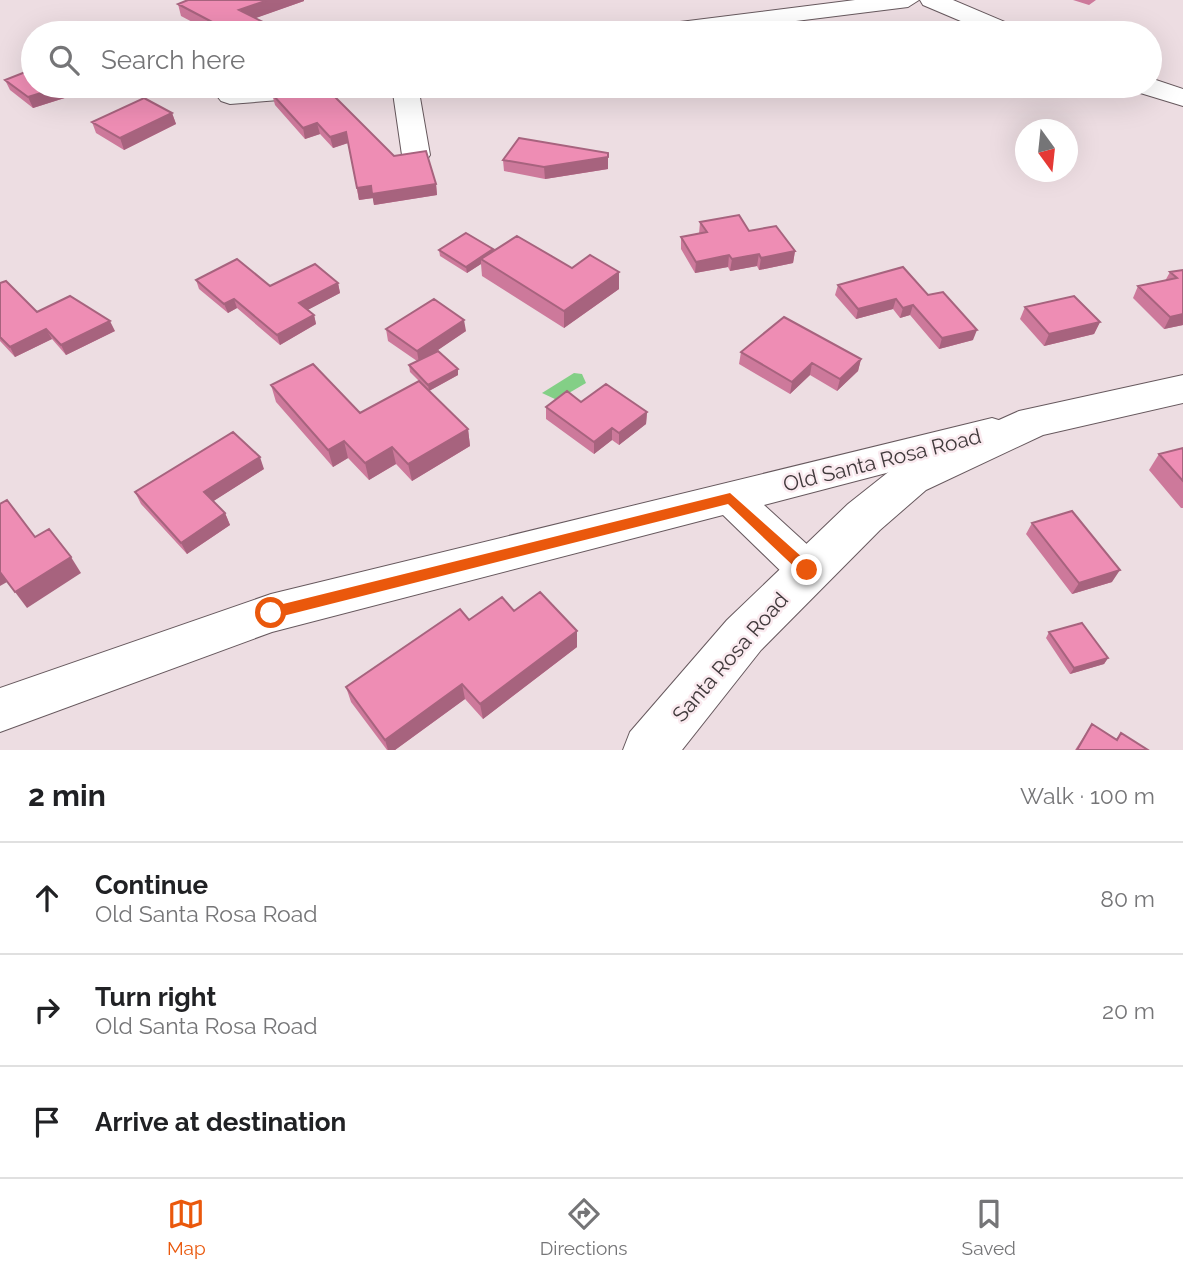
<!DOCTYPE html>
<html lang="en">
<head>
<meta charset="utf-8">
<style>
  :root { --surface:#fff; --page:#f2f2f2; --text:#202124; --muted:#757577; --line:#e0e0e0; --accent:#ea580c }
  body { margin:0; font-family:Raleway,sans-serif; background:var(--page); color:var(--text) }
  .compass { position:absolute; left:1015px; top:119px; width:63px; height:63px; border-radius:50%; background:var(--surface); box-shadow:0 7px 28px #0002; rotate:165deg }
  .stop { position:absolute; width:21px; height:21px; margin:-16px; border:5px solid #ea580c; border-radius:50%; background:#fff }
  .stop.end { background:#ea580c; border-color:#fff; box-shadow:0 2px 7px #0008 }
  .list { margin:0; padding:0; list-style:none }
  h2 { display:flex; justify-content:space-between; align-items:center; height:91px; margin:0; padding:0 28px; font-size:30px }
  h2 small { font-size:23px; font-weight:400; color:var(--muted) }
  .list li { display:grid; grid-template-columns:46px 1fr auto; gap:21px; align-items:center; box-sizing:border-box; height:112px; padding:0 28px; border-top:2px solid var(--line) }
  .list b { display:block; font-size:26px; white-space:nowrap }
  .list p { margin:0; font-size:23px; white-space:nowrap; color:var(--muted) }
  .list em { font-size:23px; font-style:normal; color:var(--muted) }
  .icon { flex:none; width:38px; height:38px; fill:none; stroke:currentColor; stroke-width:2; stroke-linecap:round; stroke-linejoin:round }
  .map { position:relative; flex:none; width:1183px; height:750px; overflow:hidden }
  .search { position:absolute; background:var(--surface); box-shadow:0 7px 28px #0002; left:21px; right:21px; top:21px; height:77px; display:flex; align-items:center; gap:18px; box-sizing:border-box; padding:0 24px; border-radius:38px; color:var(--muted); font-size:26px }
  .sheet { height:427px; background:var(--surface) }
  nav { display:flex; justify-content:space-around; align-items:center; box-sizing:border-box; height:98px; border-top:2px solid var(--line); background:var(--surface); font-size:19px; color:var(--muted) }
  nav a { display:grid; justify-items:center; gap:4px }
  nav .on { color:var(--accent) }
  .map>svg:first-child { display:block }
  .water { fill:#83cf86 }
  .lines { fill:none; stroke-linecap:round; stroke-linejoin:round }
  .street-casing { stroke:#67595e; stroke-width:2 }
  .secondary-casing { stroke:#67595e; stroke-width:2 }
  .street { fill:#fff; fill-rule:evenodd }
  .secondary { fill:#fff; fill-rule:evenodd }
  .wall { fill:#cd799b }
  .shaded-wall { fill:#a7637e }
  .building { fill:#ee8db4; stroke:#a7637e; stroke-width:2 }
  .route { fill:#ea580c }
  .labels { text-anchor:middle; dominant-baseline:central; stroke-width:5; stroke-linejoin:round; paint-order:stroke }
  .street-label { font-size:21px; fill:#40393b; stroke:#faeaef }
</style>
</head>
<body>
<div class="map">
<svg width="1183" height="750" viewBox="0 0 1183 750">
  <rect width="100%" height="100%" fill="#eddde2"/>
  <!-- water -->
  <path class="water" d="M574 373 582 374 586 383 557 400 542 393Z"/>
  <g class="lines">
    <!-- street casing -->
    <g class="street-casing">
      <path id="street" d="M855 0H919L908 7 700 33H636L640 28 648 26Z
        M263 86H366L362 91 353 94 230 104 221 101 217 96 221 91Z
        M392 86H418L430 155 426 161H406L402 155Z
        M992 418 1005 422 1010 432 1005 442 764 505 822 558 828 570 822 582 807 588 792 582 723 515 272 632 0 732V688L271 594Z"/>
    </g>
    <!-- secondary casing -->
    <g class="secondary-casing">
      <path id="secondary" d="M920 0H953L1019 28 1023 33H989L923 5Z
        M1150 78 1183 89V106L1137 92 1133 86H1150Z
        M1183 375V403L1043 435 926 490 880 530 761 650 682 750H623L630 732 727 620 848 504 896 466 1019 411Z"/>
    </g>
    <!-- street -->
    <use href="#street" class="street"/>
    <!-- secondary -->
    <use href="#secondary" class="secondary"/>
  </g>
  <!-- wall -->
  <path class="wall" d="M188 0H304V1L255 18 285 33H213L181 16 178 4Z
    M1073 0H1096L1089 5Z
    M5 80 74 95 33 108 10 90Z
    M272 94 394 156 436 184 437 195 374 205 373 198 359 200 348 143 333 148 320 134 305 139 275 105Z
    M172 113 176 124 124 150 96 133 92 122Z
    M503 160 608 169 545 179 504 171Z
    M700 222 749 231 795 251 793 263 759 270 757 266 730 271 728 267 695 273 681 249V237L699 234Z
    M493 249V251L572 268 619 272V289L564 328 482 276 481 264 467 273 440 256 439 250Z
    M1183 270V325L1164 329 1133 298 1138 286 1165 281 1170 272Z
    M196 280 270 286 338 283 340 293 307 310 314 315 316 324 280 345 237 308 228 313 199 289Z
    M0 283 37 312 115 331 66 355 52 339 15 357 0 341Z
    M838 285 928 295 973 340 939 349 910 315 900 318 893 309 856 319 835 295Z
    M1025 307 1100 322 1094 334 1044 346 1020 319Z
    M386 329 466 331 433 353 458 369V375L429 391 410 372 409 365 417 361 388 341Z
    M741 352 861 359 858 371 837 391 810 375 790 394 739 364Z
    M271 385 360 413 468 429 470 446 412 481 396 464 369 480 348 458 333 467 276 402Z
    M581 402 647 412 646 424 619 445 612 440 594 454 546 419V407Z
    M1183 448V508H1181L1149 470 1159 454Z
    M264 469 213 501 225 513 230 525 187 554 141 504 135 492Z
    M1032 523 1112 582 1072 594 1026 534Z
    M514 611 577 647 483 719 465 699 395 750H387L351 702 346 687 469 620Z
    M1049 632 1108 658 1104 664 1070 674 1046 638Z
    M1092 724 1116 739 1121 733 1148 750H1075Z"/>
  <!-- shaded-wall -->
  <path class="shaded-wall" d="M268 0H304V1L242 23 239 10Z
    M64 86H70L74 95 33 108 28 97Z
    M172 113 176 124 124 150 120 138Z
    M317 123 320 134 305 139 303 128Z
    M346 132 348 143 333 148 330 137Z
    M608 157V169L545 179 544 167Z
    M436 184 437 195 374 205 372 194Z
    M371 186 373 198 359 200 357 188Z
    M493 249 494 256 481 259V264L467 273 466 267Z
    M795 251 793 263 759 270 761 258Z
    M759 254 757 266 730 271 732 259Z
    M729 255 728 267 695 273 696 262Z
    M619 272V289L564 328V311Z
    M338 283 340 293 302 313 299 303Z
    M234 299 237 308 228 313 224 304Z
    M896 299 893 309 856 319 858 309Z
    M913 305 910 315 900 318 903 308Z
    M1183 314V325L1164 329 1170 317Z
    M314 315 316 324 280 345 277 335Z
    M464 320 466 331 419 363 417 351Z
    M110 321 115 331 66 355 61 345Z
    M1100 322 1094 334 1044 346 1049 334Z
    M46 329 52 339 15 357 10 347Z
    M977 330 973 340 939 349 942 338Z
    M861 359 858 371 837 391 840 379Z
    M812 363 810 375 790 394 792 382Z
    M458 369V375L429 391 428 385Z
    M647 412 646 424 619 445V433Z
    M612 428V440L594 454V442Z
    M468 429 470 446 412 481 408 464Z
    M344 441 348 458 333 467 328 450Z
    M392 447 396 464 369 480 365 463Z
    M260 457 264 469 209 504 204 492Z
    M225 513 230 525 187 554 181 543Z
    M71 557 81 573 27 608 15 592Z
    M1120 570 1112 582 1072 594 1079 583Z
    M0 572 7 582 0 586Z
    M577 631V647L483 719 480 704Z
    M1108 658 1104 664 1070 674 1074 668Z
    M462 684 465 699 395 750H388L385 740Z"/>
  <!-- building -->
  <path class="building" d="M188 0H268L239 10 285 33H233L178 4Z
    M33 69V86H64L28 97 5 80Z
    M328 90 394 156 426 151 436 184 372 194 371 186 357 188 346 132 330 137 317 123 303 128 272 94Z
    M144 98 172 113 120 138 92 122Z
    M519 138 608 153V157L544 167 503 160Z
    M739 215 749 231 776 226 795 251 761 258 759 254 732 259 729 255 696 262 681 237 707 232 700 222Z
    M466 233 493 249 466 267 439 250Z
    M517 236 572 268 590 255 619 272 564 311 481 259Z
    M237 259 270 286 315 264 338 283 299 303 314 315 277 335 234 299 224 304 196 280Z
    M903 267 928 295 943 292 977 330 942 338 913 305 903 308 896 299 858 309 838 285Z
    M1183 270V314L1170 317 1138 286 1177 278 1170 272Z
    M6 281 37 312 70 296 110 321 61 345 46 329 10 347 0 337V283Z
    M1074 296 1100 322 1049 334 1025 307Z
    M434 299 464 320 417 351 386 329Z
    M784 317 861 359 840 379 812 363 792 382 741 352Z
    M438 351 458 369 428 385 409 365Z
    M313 364 360 413 419 381 468 429 408 464 392 447 365 463 344 441 328 450 271 385Z
    M606 384 647 412 619 433 612 428 594 442 546 407 567 391 581 402Z
    M233 432 260 457 204 492 225 513 181 543 135 492Z
    M1183 448V481L1159 454Z
    M7 500 35 537 49 529 71 557 15 592 0 572V504Z
    M1072 511 1120 570 1079 583 1032 523Z
    M540 592 577 631 480 704 462 684 385 740 346 687 460 609 469 620 502 597 514 611Z
    M1082 623 1108 658 1074 668 1049 632Z
    M1092 724 1117 740 1121 733 1148 750H1077Z"/>
  <!-- route -->
  <path class="route" d="M730 493 812 566V574H802L728 504 271 619 264 613 271 607Z"/>
  <g class="labels">
    <!-- street labels -->
    <g class="street-label">
      <text transform="translate(882 460) rotate(-14)">Old Santa Rosa Road</text>
      <text transform="translate(730 657) rotate(-49)">Santa Rosa Road</text>
    </g>
  </g>
</svg>
<svg class="compass" viewBox="-18 -18 36 36"><path d="M0-13l5 13h-10z" fill="#e53935"/><path d="M0 13l5-13h-10z" fill="#757577"/></svg>
<div class="stop" style="left:271px;top:613px"></div>
<div class="stop end" style="left:807px;top:570px"></div>
<div class="search"><svg class="icon" aria-label="search" viewBox="0 0 24 24"><circle cx="10" cy="10" r="6"/><path d="M15 15l6 6"/></svg>Search here</div>
</div>
<section class="sheet">
<h2>2 min<small>Walk · 100 m</small></h2>
<ul class="list">
<li><svg class="icon" aria-label="ahead" viewBox="0 0 24 24"><path d="M12 20V5M6 11l6-6 6 6"/></svg><div><b>Continue</b><p>Old Santa Rosa Road</p></div><em>80 m</em></li>
<li><svg class="icon" aria-label="right" viewBox="0 0 24 24"><path d="M7 20v-9h11M14 6l5 5-5 5"/></svg><div><b>Turn right</b><p>Old Santa Rosa Road</p></div><em>20 m</em></li>
<li><svg class="icon" aria-label="arrive" viewBox="0 0 24 24"><path d="M6 21V4h12l-3 4 3 4H6"/></svg><div><b>Arrive at destination</b></div></li>
</ul>
</section>
<nav>
<a class="on"><svg class="icon" aria-label="map" viewBox="0 0 24 24"><path d="M3 6l6-2 6 2 6-2v14l-6 2-6-2-6 2zM9 4v14M15 6v14"/></svg>Map</a>
<a><svg class="icon" aria-label="directions" viewBox="0 0 24 24"><path d="M12 3l9 9-9 9-9-9zM9 14v-3h6M13 9l2 2-2 2"/></svg>Directions</a>
<a><svg class="icon" aria-label="saved" viewBox="0 0 24 24"><path d="M7 4h10v16l-5-4-5 4z"/></svg>Saved</a>
</nav>
</body>
</html>
